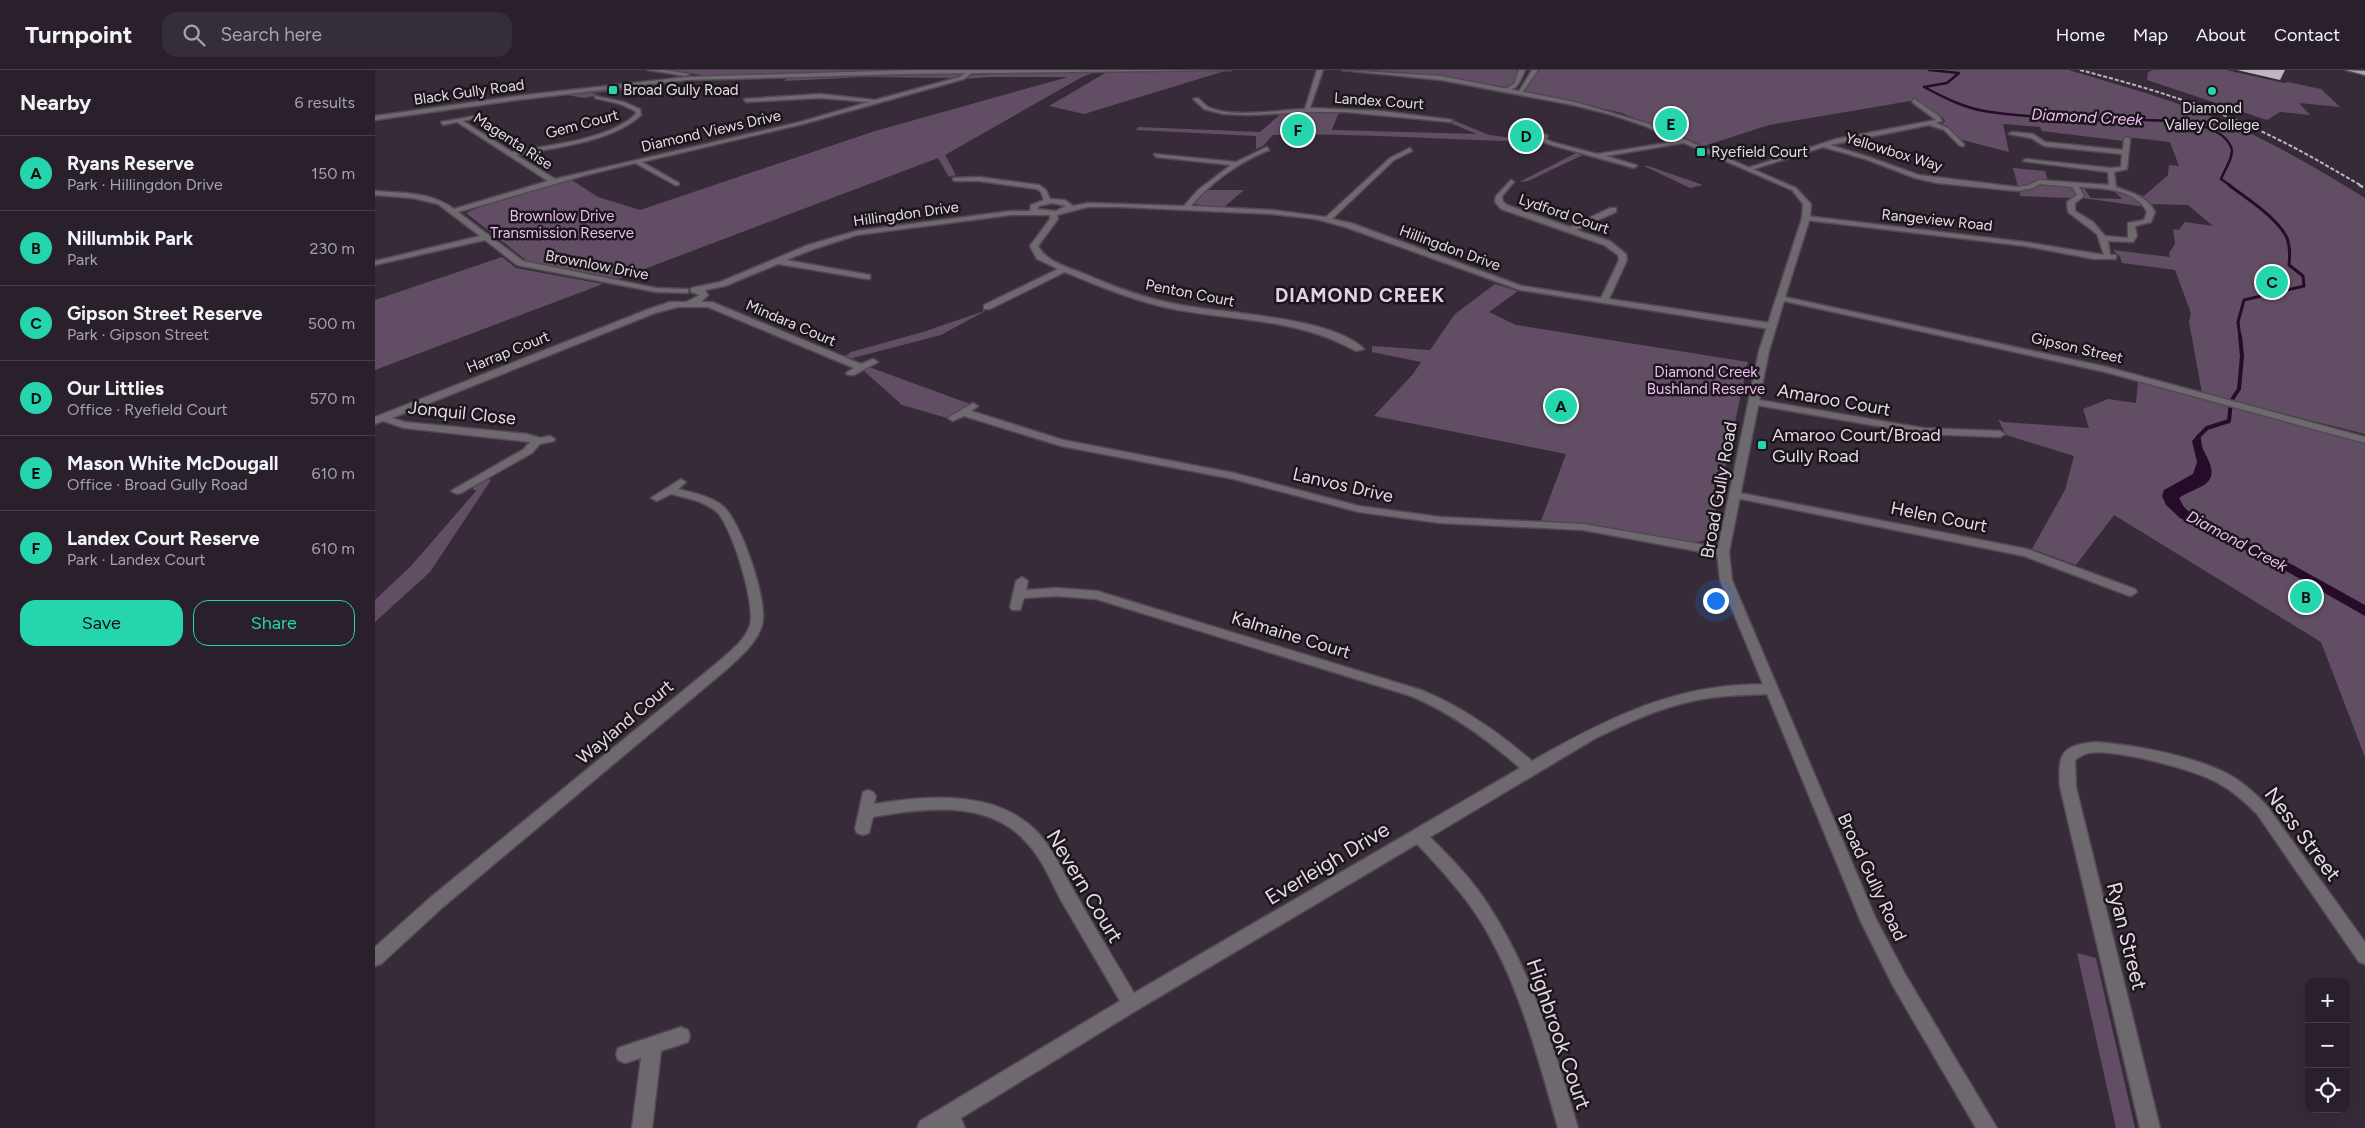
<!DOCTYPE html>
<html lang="en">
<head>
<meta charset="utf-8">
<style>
  :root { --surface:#29202b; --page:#352d37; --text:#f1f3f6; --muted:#a5a3a9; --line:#453e47; --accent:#24d5ae }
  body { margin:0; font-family:Figtree,sans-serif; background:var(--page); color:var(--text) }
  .controls { position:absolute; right:15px; bottom:15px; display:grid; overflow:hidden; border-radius:10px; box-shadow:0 5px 20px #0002 }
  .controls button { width:45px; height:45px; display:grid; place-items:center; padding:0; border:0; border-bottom:1px solid var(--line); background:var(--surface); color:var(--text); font:25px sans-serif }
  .you { position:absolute; left:1340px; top:530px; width:18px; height:18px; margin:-12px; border:4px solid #fff; border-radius:50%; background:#1a73e8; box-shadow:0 0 0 8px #1a73e833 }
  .badge { display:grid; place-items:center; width:32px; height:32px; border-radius:50%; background:var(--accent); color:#111; font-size:16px; font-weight:700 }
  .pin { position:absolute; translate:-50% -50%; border:2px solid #fff; box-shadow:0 1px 5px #0006 }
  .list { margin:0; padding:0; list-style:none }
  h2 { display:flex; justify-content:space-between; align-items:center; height:65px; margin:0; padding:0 20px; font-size:21px }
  h2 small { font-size:16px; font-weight:400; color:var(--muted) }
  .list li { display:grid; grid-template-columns:32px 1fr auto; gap:15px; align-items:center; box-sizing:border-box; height:75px; padding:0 20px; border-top:1px solid var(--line) }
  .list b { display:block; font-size:19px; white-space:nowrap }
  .list p { margin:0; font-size:16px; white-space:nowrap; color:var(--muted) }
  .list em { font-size:16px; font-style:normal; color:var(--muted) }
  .actions { display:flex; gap:10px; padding:15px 20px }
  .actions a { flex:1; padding:11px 0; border:1px solid var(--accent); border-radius:15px; text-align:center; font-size:18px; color:var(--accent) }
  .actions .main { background:var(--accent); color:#111 }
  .icon { flex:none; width:28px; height:28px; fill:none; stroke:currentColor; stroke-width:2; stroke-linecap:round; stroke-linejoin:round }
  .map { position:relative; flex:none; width:1990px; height:1058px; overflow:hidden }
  header { display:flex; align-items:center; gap:30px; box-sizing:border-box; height:70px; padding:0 25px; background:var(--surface); border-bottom:1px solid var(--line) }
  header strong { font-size:24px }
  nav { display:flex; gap:28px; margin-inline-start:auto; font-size:18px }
  .search { width:350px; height:45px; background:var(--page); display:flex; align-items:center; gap:12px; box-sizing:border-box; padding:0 18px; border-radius:15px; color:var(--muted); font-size:19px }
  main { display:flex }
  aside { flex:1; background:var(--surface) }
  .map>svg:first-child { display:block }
  .green { fill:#624e64 }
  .water { fill:#260c2a }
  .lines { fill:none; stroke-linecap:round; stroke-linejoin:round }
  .stream-far2 { stroke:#260c2a; stroke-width:2.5 }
  .stream-far1 { stroke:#260c2a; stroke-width:3 }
  .stream { stroke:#260c2a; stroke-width:4 }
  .minor-casing { stroke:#534754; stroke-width:3 }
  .tertiary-casing { stroke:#534754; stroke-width:3 }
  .primary-casing { stroke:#534754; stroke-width:3 }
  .minor { fill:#6e686f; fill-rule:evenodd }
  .tertiary { fill:#6e686f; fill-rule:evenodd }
  .primary { fill:#ab9fad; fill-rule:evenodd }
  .rail-far1 { stroke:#beb5bf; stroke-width:2; stroke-dasharray:4 2; stroke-linecap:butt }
  .rail { stroke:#beb5bf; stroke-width:2.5; stroke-dasharray:4.5 2.5; stroke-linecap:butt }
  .wall { fill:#c2b5c3 }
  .poi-dot { fill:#24d5ae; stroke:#1c161c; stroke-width:2 }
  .labels { text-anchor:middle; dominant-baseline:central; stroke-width:5; stroke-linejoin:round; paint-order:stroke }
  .far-poi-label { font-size:15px; fill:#e3dbe4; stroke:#1c161c; text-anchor:start }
  .far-street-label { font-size:15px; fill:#e3dbe4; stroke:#1c161c }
  .far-park-label { font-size:15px; fill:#efbcf5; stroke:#1c161c }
  .far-water-label { font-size:16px; font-style:italic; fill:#f0bdf6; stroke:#1c161c }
  .street-label { font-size:18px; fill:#e3dbe4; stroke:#1c161c }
  .poi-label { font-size:18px; fill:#e3dbe4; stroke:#1c161c; text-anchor:start }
  .far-district-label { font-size:19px; font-weight:bold; letter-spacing:1px; fill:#e1d1e2; stroke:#1c161c }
  .near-street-label { font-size:21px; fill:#e3dbe4; stroke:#1c161c }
</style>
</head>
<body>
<header>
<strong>Turnpoint</strong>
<div class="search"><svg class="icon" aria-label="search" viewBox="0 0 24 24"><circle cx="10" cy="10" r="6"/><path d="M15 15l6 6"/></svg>Search here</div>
<nav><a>Home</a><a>Map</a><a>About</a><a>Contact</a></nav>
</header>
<main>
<aside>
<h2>Nearby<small>6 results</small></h2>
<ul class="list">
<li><span class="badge">A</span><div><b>Ryans Reserve</b><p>Park · Hillingdon Drive</p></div><em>150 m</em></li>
<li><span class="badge">B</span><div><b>Nillumbik Park</b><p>Park</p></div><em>230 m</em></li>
<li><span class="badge">C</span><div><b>Gipson Street Reserve</b><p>Park · Gipson Street</p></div><em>500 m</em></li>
<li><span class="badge">D</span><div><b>Our Littlies</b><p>Office · Ryefield Court</p></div><em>570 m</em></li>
<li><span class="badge">E</span><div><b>Mason White McDougall</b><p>Office · Broad Gully Road</p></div><em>610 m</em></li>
<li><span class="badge">F</span><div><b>Landex Court Reserve</b><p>Park · Landex Court</p></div><em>610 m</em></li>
</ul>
<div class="actions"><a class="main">Save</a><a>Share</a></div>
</aside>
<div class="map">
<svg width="1990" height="1058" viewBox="0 0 1990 1058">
  <rect width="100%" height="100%" fill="#372b39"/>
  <!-- green -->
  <path class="green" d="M290 0H567L335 6Z
    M996 0H1145L1140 13 1130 17 1053 5Z
    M1162 0H1693C1744 15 1796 29 1845 50 1896 71 1943 99 1990 128V364L1827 323 1814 252 1816 243 1800 200 1747 193 1745 187 1738 180 1795 187 1794 183 1800 174 1798 159 1804 160 1810 152 1838 156 1813 135 1775 134 1748 121 1769 126 1793 105 1794 95 1804 96 1795 72 1750 67 1748 71 1667 61 1665 57 1628 54 1634 82 1584 69 1567 55 1570 51 1568 48 1541 30 1394 55 1329 76 1247 43 1150 21 1149 20Z
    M1779 0H1851L1909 13 1913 12 1946 19 1965 37 1924 33 1935 45 1905 42 1892 50 1772 10 1773 2Z
    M850 1 709 44 674 36 732 2Z
    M673 2 718 3 707 7 570 85 581 105 574 107 563 88 243 209 152 191 91 143 112 134 195 109 223 127 265 140 500 61 693 7H616L587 9 597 5Z
    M585 3 587 6 581 8 489 7 409 11 416 6Z
    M281 14 287 16 217 23 225 25 209 28 192 25 145 29 0 51 119 32Z
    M940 41 964 42 957 60 1102 64 1075 53 1078 50 1114 65 1161 71C1073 71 986 62 898 65L888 76 881 79V66L761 60 763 57 885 62 907 43Z
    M1203 82 1210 84 1153 111 1144 112Z
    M1269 96H1273L1328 115 1315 118Z
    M1638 98 1670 101 1673 111H1658L1654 115 1643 117Z
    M1665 113 1695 117 1702 125 1696 128 1645 126 1644 120 1657 119Z
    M1708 117 1716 128 1747 129 1738 120 1759 128 1771 137 1708 128 1704 118Z
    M831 120H869L848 138 819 134 818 132Z
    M127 187 141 198 228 214 0 300V230Z
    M1120 214 1143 221 1114 242 1141 255 1373 292 1335 467 1327 471 1315 473 1209 454 1166 451 1191 384 999 346 1038 304 1046 292 997 282V276L1055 280 1080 244Z
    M612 240 566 265 474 289 469 287 476 282 548 262Z
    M494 297 595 334 572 348 527 335 488 300Z
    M1763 311 1990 374V687L1946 572 1739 445 1701 495 1657 479 1690 420 1699 386 1631 365 1623 349 1628 352 1714 358 1708 339 1733 329 1761 333Z
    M110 408 116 410 55 502 0 552V530L36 496 101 421 98 419 99 416Z
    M1702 883 1721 888 1760 1058H1741Z"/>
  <!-- water -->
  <path class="water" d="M1825 363C1826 368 1826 374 1828 379 1833 390 1844 405 1829 415 1821 420 1812 422 1804 428L1809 437 1819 446 1918 495 1990 535V546L1904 497 1805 448 1791 435 1787 426 1789 420 1818 404 1822 392 1817 371Z"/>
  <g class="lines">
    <!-- stream-far2 -->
    <path class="stream-far2" d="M1554 0 1584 3 1572 13 1549 17C1568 27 1587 37 1609 41 1645 47 1683 48 1719 50 1751 52 1841 41 1856 77 1860 85 1849 101 1846 109L1856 116"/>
    <!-- stream-far1 -->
    <path class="stream-far1" d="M1854 115C1871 128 1903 148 1912 168 1915 176 1915 186 1914 195L1928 206 1929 216 1869 230 1863 252 1865 267"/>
    <!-- stream -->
    <path class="stream" d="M1822 368 1832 358 1854 351 1856 331 1864 319 1867 286 1865 266"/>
    <!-- minor casing -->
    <g class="minor-casing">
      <path id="minor" d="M594 0 599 1 589 9 428 54 267 92 304 113V115H300L260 93 211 105 83 142 148 191 281 218 310 219H313V223L281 222 142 195 110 170 0 195V191L105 166 63 134 37 128 0 125V121C27 123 57 122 79 139L173 111 82 52 68 55 66 52 100 46V48L88 51 137 82C173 75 234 70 261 44L260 41 245 34 220 28V26L249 32 265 39 266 45C238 72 178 78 141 85L180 109 425 52 494 32 445 28 371 32 369 29 445 24 500 30 585 7Z
        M942 0H948L935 38 1006 41 1078 50 1075 52 971 42H936L874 45 848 44 829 39 818 29 823 28C827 31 830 36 835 38 860 48 903 40 930 39Z
        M1144 0H1150C1145 11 1143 20 1130 21V19L1139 14Z
        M1157 0H1163L1147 23H1143Z
        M1539 29 1564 46 1567 51 1561 53 1573 58 1589 74V76H1585L1569 60 1554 55 1455 75 1494 87 1544 105 1642 117 1654 115 1664 110 1734 115 1733 102 1648 91 1651 89 1736 98 1746 97 1747 84 1669 76 1656 68 1634 64 1637 62 1658 64 1670 72 1748 80 1749 69 1752 67 1755 69 1752 99 1739 102 1741 117C1757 123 1772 126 1780 142L1776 152 1760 156 1762 166 1758 172 1733 171 1735 185H1741V189H1719L1650 176 1431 150 1427 148 1431 146 1650 172 1729 185 1722 164 1693 142 1692 132 1702 125 1697 117 1665 114 1658 118 1642 121 1562 113 1540 108 1490 89 1448 77 1373 101 1370 99 1461 69 1561 50 1537 32ZM1704 117C1726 118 1761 119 1772 142L1769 150 1753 153V168L1730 166 1718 152 1700 141V133L1709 126Z
        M1170 64 1173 66 1171 69 1177 72 1222 84 1311 70 1314 72 1231 86 1261 95 1262 96 1259 98 1173 74 1165 70Z
        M892 77 894 80C866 91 836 112 816 136L897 140 951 147 1015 88 1035 78 1037 81 1019 90 957 149 976 153 1147 216 1226 228 1244 190 1243 185 1229 175 1126 139 1120 132 1121 126 1136 110 1139 112 1127 126 1128 132 1132 135 1195 157 1235 138H1241V142L1201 160 1235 171 1251 184 1252 190 1234 229 1395 253 1399 256 1395 259 1145 220 970 157 941 149 897 144 745 137H713L682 145 683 149 663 176C672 192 690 196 707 203 737 216 768 228 801 234 848 244 955 246 989 279L981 281C924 249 865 251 803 240 764 233 726 217 690 202L615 239H609V235L683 199 662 189 655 176 675 149V145H636L482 165 439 179 411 190 495 205V209H492L403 194 350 216 330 220 333 225 326 232H337L486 294 498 289 503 292 479 305H473L471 303 479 298 333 237H303L280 243 17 348 30 352 152 364 165 368 175 366 180 369 179 371 165 374 157 383 86 423 82 424 76 421 149 379 155 372 29 358 8 351 0 354V347L274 239 295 232H311L325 225 316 222V218L345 212 433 175 481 161 636 141H655L656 135 669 130 666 122 662 119 604 111H580L578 110V108L604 107 664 115 671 120 675 129 690 130 698 136 713 133 809 136 823 120 856 95 781 87 779 84 861 92ZM677 133 691 136 681 141 662 139 664 136Z
        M1378 329 1548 358 1625 361 1630 364 1625 367 1548 364 1375 334 1373 332Z
        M598 333 603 336 596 341 688 370 859 403 984 436 1065 447 1208 454 1348 478 1354 482 1348 486 1208 460 1065 453 984 442 858 409 686 376 589 346 578 351 573 348Z
        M306 409 311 412 303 419C319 423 336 426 349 437 366 453 394 532 387 555 382 573 365 587 352 599L68 837 6 894 0 896V877L56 827 342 593C354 582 370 571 375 555 381 534 357 457 342 442 329 431 312 428 296 424L282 431 276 428Z
        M1360 422 1652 479 1760 519 1762 522 1756 526 1752 525 1649 486 1356 427 1354 425Z
        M647 507 653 511 651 520 681 518 722 521 1046 620C1088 637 1123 662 1157 691 1222 654 1289 619 1366 615 1377 615 1389 613 1400 616L1402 619 1400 622 1395 624C1369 625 1344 625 1318 631 1284 638 1252 653 1221 668L1055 767C1076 788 1098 810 1114 836 1158 904 1180 981 1203 1058H1183C1162 985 1143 908 1101 844 1084 819 1063 796 1042 774L762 940 586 1048 590 1058H542L545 1051 745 931C726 898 706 865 687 832 676 812 668 790 652 773 614 729 549 738 498 747L494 763 488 765 482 763 480 759 488 722 493 720 498 722 501 726 499 734C554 725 625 719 665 765 679 781 688 802 699 821 718 855 739 889 759 923L1145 698C1112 669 1078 644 1036 626L721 529 681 526 649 528 645 540H637L635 537 641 511Z
        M1721 672C1760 675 1819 686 1853 704 1868 712 1881 724 1892 736L1990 872V894L1984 892 1882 744C1870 732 1858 721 1843 713 1821 700 1738 678 1714 683 1709 684 1704 687 1700 690L1701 717 1785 1058H1765L1685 717C1683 685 1685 675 1721 672Z
        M306 957 313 960 315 966 313 972 286 981 277 1058H257L266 988 250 993 243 990 241 984 243 978Z"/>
    </g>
    <!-- tertiary casing -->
    <g class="tertiary-casing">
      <path id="tertiary" d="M273 0H290L314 4 311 6Z
        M536 0H856L536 4 311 10 142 30 0 50V46L142 26 312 7Z
        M967 0 1066 6 1200 32 1274 54 1421 118 1436 134 1435 148 1410 227 1732 297 1990 367V373L1730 302 1409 231 1394 281 1354 482 1357 510 1501 849 1530 904 1622 1058H1601L1518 916 1486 852 1345 510 1342 482 1384 281 1427 148 1428 134 1417 120 1270 56 1238 45 1198 35 1066 10Z"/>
    </g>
    <!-- primary casing -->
    <g class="primary-casing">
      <path id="primary" d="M1971 0 1990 1V5Z"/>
    </g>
    <!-- minor -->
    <use href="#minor" class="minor"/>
    <!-- tertiary -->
    <use href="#tertiary" class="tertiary"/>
    <!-- primary -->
    <use href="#primary" class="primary"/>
    <!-- rail-far1 -->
    <path class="rail-far1" d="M1705 0C1762 15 1818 31 1872 55 1912 72 1949 94 1987 116"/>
    <!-- rail -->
    <path class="rail" d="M1984 115 1990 118"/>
  </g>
  <!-- wall -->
  <path class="wall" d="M1862 0H1910L1905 10Z"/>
  <!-- markers -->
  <g class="poi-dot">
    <rect x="233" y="15" width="10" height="10" rx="2.5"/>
    <circle cx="1837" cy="21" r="5"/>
    <rect x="1321" y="77" width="10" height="10" rx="2.5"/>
    <rect x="1382" y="370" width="10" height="10" rx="2.5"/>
  </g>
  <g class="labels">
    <!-- far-poi labels -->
    <g class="far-poi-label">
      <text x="248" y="20">Broad Gully Road</text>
      <text x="1837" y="38" text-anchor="middle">Diamond<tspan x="1837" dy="17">Valley College</tspan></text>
      <text x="1336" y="82">Ryefield Court</text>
    </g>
    <!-- far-street labels -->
    <g class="far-street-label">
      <text transform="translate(94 22) rotate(-8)">Black Gully Road</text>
      <text transform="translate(1004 31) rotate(4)">Landex Court</text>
      <text transform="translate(207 54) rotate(-15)">Gem Court</text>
      <text transform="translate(336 61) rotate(-13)">Diamond Views Drive</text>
      <text transform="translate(138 71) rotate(33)">Magenta Rise</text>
      <text transform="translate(1519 82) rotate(17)">Yellowbox Way</text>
      <text transform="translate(531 144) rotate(-8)">Hillingdon Drive</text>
      <text transform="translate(1189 144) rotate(19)">Lydford Court</text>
      <text transform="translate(1562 150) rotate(6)">Rangeview Road</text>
      <text transform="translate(1075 178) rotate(20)">Hillingdon Drive</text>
      <text transform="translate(222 195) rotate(11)">Brownlow Drive</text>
      <text transform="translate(815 223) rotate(11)">Penton Court</text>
      <text transform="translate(416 253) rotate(23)">Mindara Court</text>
      <text transform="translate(1702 278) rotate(13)">Gipson Street</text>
      <text transform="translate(133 282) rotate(-22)">Harrap Court</text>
    </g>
    <!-- far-park labels -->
    <g class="far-park-label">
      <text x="187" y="146">Brownlow Drive<tspan x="187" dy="17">Transmission Reserve</tspan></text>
      <text x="1331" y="302">Diamond Creek<tspan x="1331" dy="17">Bushland Reserve</tspan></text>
    </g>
    <!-- far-water labels -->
    <g class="far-water-label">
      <text transform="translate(1712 47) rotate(3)">Diamond Creek</text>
      <text transform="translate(1862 471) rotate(28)">Diamond Creek</text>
    </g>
    <!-- street labels -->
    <g class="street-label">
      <text transform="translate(1459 330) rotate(10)">Amaroo Court</text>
      <text transform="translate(87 343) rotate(6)">Jonquil Close</text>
      <text transform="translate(968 415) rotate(13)">Lanvos Drive</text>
      <text transform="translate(1344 420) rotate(-80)">Broad Gully Road</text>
      <text transform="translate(1564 447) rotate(11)">Helen Court</text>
      <text transform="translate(916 565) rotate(17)">Kalmaine Court</text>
      <text transform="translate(250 652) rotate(-40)">Wayland Court</text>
      <text transform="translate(1497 807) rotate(65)">Broad Gully Road</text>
    </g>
    <!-- poi labels -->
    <g class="poi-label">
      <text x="1397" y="365">Amaroo Court/Broad<tspan x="1397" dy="21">Gully Road</tspan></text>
    </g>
    <!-- far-district labels -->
    <g class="far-district-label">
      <text x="985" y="225">DIAMOND CREEK</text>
    </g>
    <!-- near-street labels -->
    <g class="near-street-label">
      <text transform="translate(1928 764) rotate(53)">Ness Street</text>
      <text transform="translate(952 793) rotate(-31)">Everleigh Drive</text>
      <text transform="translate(710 816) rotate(59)">Nevern Court</text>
      <text transform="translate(1752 866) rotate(76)">Ryan Street</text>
      <text transform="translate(1184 964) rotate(71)">Highbrook Court</text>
    </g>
  </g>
</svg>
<div class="controls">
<button>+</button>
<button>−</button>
<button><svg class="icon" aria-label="locate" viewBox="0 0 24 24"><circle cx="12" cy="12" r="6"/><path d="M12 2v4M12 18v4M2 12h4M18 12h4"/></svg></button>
</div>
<div class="you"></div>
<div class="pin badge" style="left:1186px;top:336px">A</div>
<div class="pin badge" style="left:1931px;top:527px">B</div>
<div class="pin badge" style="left:1897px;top:212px">C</div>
<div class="pin badge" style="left:1151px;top:66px">D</div>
<div class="pin badge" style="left:1296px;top:54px">E</div>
<div class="pin badge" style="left:923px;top:60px">F</div>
</div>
</main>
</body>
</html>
